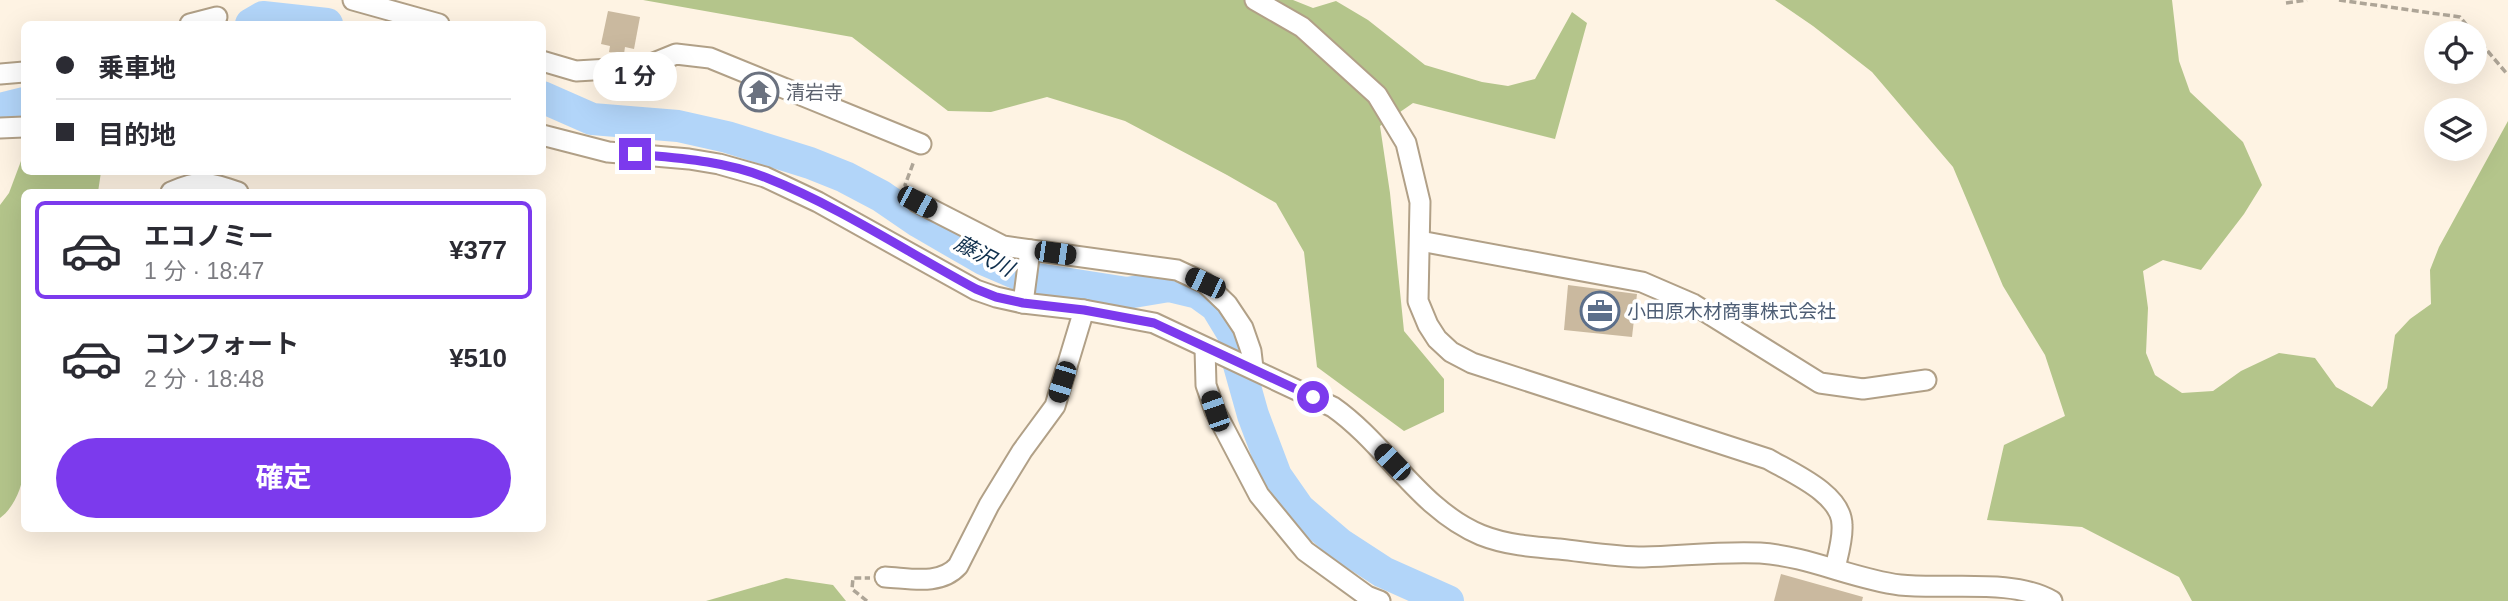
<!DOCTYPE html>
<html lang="ja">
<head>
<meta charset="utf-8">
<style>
  :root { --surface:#fff; --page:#f7f7f7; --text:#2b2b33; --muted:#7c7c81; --line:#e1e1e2; --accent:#7c3aed }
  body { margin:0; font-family:Arial,"Noto Sans JP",sans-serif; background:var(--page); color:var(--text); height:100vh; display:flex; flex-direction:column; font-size:26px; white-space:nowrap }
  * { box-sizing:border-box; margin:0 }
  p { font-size:23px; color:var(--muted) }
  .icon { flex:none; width:38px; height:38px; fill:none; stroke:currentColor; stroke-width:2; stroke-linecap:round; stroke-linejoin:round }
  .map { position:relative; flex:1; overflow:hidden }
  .sheet { position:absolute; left:21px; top:189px; width:525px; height:343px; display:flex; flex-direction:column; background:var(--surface); border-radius:10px; box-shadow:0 7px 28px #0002 }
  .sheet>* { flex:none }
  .hud { position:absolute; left:21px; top:21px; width:525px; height:154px; border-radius:10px; box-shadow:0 7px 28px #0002; display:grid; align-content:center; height:154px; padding:0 35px; background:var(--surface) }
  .tools { position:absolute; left:2424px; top:21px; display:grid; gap:14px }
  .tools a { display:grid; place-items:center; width:63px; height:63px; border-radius:50%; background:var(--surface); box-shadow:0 7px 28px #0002; font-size:35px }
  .end { position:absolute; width:32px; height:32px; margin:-16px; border:9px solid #7c3aed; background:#fff; box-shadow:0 0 0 4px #fff }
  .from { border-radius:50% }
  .bubble { position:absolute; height:49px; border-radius:24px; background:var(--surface); box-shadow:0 7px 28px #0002; font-size:23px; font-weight:700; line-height:49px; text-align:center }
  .car { position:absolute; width:21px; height:42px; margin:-21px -10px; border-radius:9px; box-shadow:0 0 5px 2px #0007; background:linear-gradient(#222 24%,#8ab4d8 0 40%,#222 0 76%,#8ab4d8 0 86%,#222 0) }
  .hud b { display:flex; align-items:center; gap:24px; height:66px; font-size:26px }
  .hud b+b { border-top:2px solid var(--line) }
  .hud i { width:18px; height:18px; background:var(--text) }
  ul { padding:12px 0 0; list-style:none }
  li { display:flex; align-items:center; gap:21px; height:98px; margin:0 14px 10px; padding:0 21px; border:4px solid transparent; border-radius:10px }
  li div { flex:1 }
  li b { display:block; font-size:26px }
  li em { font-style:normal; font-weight:700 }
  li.selected { border-color:var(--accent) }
  li>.icon { width:63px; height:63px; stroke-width:1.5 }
  .action { display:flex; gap:14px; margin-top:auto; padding:14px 35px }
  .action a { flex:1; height:80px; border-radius:42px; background:var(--accent); color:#fff; font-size:28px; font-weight:700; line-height:80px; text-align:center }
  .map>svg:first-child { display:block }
  .forest { fill:#b4c58b }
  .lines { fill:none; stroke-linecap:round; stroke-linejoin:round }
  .river { stroke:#b2d5f9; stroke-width:32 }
  .building { fill:#cab99f }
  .minor-casing { stroke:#b1a087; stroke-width:23 }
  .path { stroke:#aea597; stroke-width:3.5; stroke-dasharray:7 3.5; stroke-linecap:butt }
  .minor { stroke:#fff; stroke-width:19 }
  .route { stroke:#7c3aed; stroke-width:9 }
  .labels { text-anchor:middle; stroke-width:7; stroke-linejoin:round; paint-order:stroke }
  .worship-label { font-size:19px; fill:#5b616d; stroke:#fff; text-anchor:start }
  .service-label { font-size:19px; fill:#4e5e75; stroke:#fff; text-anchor:start }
  .water-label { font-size:21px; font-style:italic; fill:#0e2e4c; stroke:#fff }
</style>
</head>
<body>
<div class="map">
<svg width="2508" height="601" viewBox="0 0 2508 601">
  <rect width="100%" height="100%" fill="#fef3e3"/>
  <g class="forest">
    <path d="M643,0H1293L1313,8L1336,1L1368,20L1425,65L1482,82L1508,86L1535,79L1572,12L1587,23L1555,139L1413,103L1380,126L1390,193L1404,331L1444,379V412L1404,431L1317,367L1304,252L1276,203L1227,175L1125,121L1047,97L991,112L948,111L852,37Z"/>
    <path d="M1775,0H2172L2179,61L2190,92L2243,142L2262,185L2244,214L2201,270L2163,260L2143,271L2148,308L2146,353L2155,375L2182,393L2213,391L2241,371L2279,353L2315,358L2336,387L2372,407L2387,388L2395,335L2410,319L2431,304L2430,270L2439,247L2508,121V601H2192L2179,577L2082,527L1987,520L2004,445L2065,416L2045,355L2003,286L1953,167L1872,72L1813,26Z"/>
    <path d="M24,153V172H101L98,192H24V468C23,485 15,507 0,518V205L9,193Z"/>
    <path d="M786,578L833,585L846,601H706Z"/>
  </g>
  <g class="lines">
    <g class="river">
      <path d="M251,24L263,17L327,24"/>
      <path d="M542,97L592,119L678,126L727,137L810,163L845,177L881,196L919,222L983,259L1025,277L1127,293L1169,286L1198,293L1216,306L1233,334L1237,358L1253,415L1276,476L1299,509L1340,544L1383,572L1448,601"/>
      <path d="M0,109L24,103"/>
    </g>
  </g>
  <g class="building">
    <path d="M608,11L640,17L634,49L625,47L624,54L609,52L610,46L601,44Z"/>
    <path d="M1568,285L1637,294L1632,337L1564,330Z"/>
    <path d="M1781,574L1863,597L1862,601H1774Z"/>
  </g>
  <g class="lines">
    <defs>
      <g id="minor">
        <path d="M353,0L439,24"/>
        <path d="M1255,0L1302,27L1377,95L1406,143L1420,202L1418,301L1428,325L1437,339L1451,352L1472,363L1768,459C1792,473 1842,494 1842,525C1843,539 1838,555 1835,568"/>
        <path d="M190,24L217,17"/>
        <path d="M542,61L576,71L644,67L676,54L710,58L921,144"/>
        <path d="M0,74L24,72"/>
        <path d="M0,128L24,127"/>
        <path d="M542,135L608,152L689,159L719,164L765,177L818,202L976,290L996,297L1023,303L1084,310L1154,323L1333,407C1386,444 1420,510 1481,535C1506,545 1533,547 1559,549C1587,552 1616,557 1644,557C1682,556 1722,551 1760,553C1808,556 1853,579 1900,585C1945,590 2013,578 2052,601"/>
        <path d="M171,192C201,179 207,182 238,192"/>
        <path d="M917,202L1003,246L1177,270L1205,283L1227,304L1243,328L1251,351L1253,368"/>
        <path d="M1420,241L1642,282L1693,304L1820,383L1863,389L1926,380"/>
        <path d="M1023,303L1030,250"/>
        <path d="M1205,348L1206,385L1215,411L1259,495L1305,551L1367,596L1380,601"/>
        <path d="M885,577C909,578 940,586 958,566L989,505L1022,451L1055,406L1084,310"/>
      </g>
    </defs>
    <use href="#minor" class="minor-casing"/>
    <g class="path">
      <path d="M2339,0L2460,17L2473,33"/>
      <path d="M2286,3L2307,0"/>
      <path d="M2474,35L2508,75"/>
      <path d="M908,189L905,185L914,161"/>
      <path d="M867,601L852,589L853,578H870"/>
    </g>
    <use href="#minor" class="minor"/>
  </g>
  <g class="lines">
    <path class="route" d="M635,154C679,158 726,161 767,178C840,207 907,252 976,289L996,297L1023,303L1084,310L1154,323L1313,397"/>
  </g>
  <defs>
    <symbol id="temple-ring" viewBox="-11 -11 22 22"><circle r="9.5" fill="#fff" stroke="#6b7280" stroke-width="1.5"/><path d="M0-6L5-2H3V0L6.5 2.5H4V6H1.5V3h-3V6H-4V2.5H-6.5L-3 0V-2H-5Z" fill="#6b7280"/></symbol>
    <symbol id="office-ring" viewBox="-11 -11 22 22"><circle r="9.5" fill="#fff" stroke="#5c6f8a" stroke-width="1.5"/><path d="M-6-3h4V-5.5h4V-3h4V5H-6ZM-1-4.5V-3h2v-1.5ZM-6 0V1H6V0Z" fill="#5c6f8a"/></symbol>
  </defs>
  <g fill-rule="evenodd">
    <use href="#temple-ring" x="737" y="70" width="44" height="44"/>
    <use href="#office-ring" x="1578" y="289" width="44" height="44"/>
  </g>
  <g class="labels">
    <g class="worship-label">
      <text x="786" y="99">清岩寺</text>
    </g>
    <g class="service-label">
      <text x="1627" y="318">小田原木材商事株式会社</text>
    </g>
    <g class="water-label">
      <text transform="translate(984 256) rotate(28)" y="7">藤沢川</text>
    </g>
  </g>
</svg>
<div class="tools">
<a><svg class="icon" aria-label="locate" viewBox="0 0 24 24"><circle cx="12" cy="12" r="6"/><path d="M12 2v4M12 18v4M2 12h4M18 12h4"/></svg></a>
<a><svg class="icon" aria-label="layers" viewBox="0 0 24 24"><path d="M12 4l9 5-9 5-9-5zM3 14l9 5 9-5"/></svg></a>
</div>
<i class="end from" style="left:1313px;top:397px"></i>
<i class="end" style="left:635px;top:154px"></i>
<div class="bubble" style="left:593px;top:52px;width:84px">1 分</div>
<i class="car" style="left:917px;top:202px;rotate:118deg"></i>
<i class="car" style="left:1055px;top:253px;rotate:98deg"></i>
<i class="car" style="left:1205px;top:283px;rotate:295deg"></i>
<i class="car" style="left:1062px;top:382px;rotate:197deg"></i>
<i class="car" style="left:1215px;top:411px;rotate:341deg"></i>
<i class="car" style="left:1392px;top:462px;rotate:316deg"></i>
<div class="hud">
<b><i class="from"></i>乗車地</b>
<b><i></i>目的地</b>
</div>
<section class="sheet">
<ul>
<li class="selected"><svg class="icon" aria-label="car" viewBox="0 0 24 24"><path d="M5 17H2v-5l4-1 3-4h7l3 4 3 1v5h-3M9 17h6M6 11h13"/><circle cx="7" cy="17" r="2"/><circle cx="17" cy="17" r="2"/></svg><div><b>エコノミー</b><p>1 分 · 18:47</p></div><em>¥377</em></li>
<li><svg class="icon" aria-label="car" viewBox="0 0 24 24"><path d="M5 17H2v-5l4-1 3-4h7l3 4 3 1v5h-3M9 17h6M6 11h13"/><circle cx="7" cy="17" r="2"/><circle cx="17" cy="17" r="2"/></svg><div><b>コンフォート</b><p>2 分 · 18:48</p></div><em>¥510</em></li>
</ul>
<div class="action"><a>確定</a></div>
</section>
</div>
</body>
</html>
